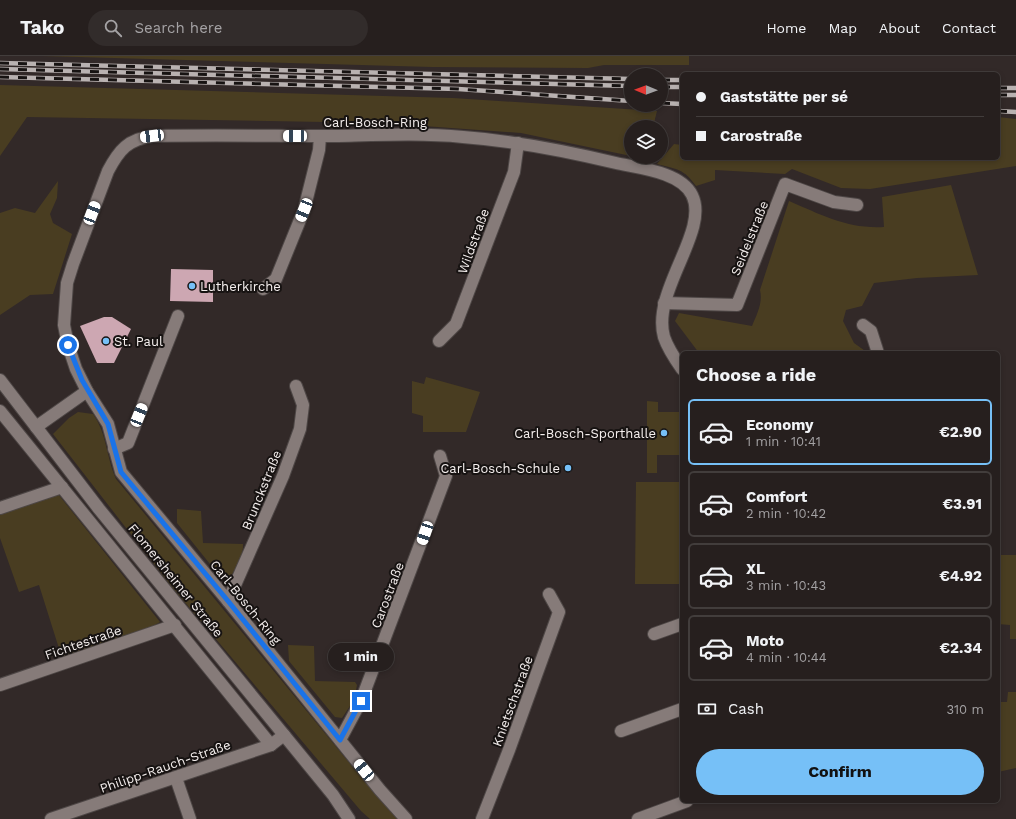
<!DOCTYPE html>
<html lang="en">
<head>
<meta charset="utf-8">
<style>
  :root { --surface:#261f1e; --page:#322c2b; --text:#f1f3f6; --muted:#a4a2a4; --line:#423d3c; --accent:#76c0f7 }
  body { margin:0; font-family:"Work Sans",sans-serif; background:var(--page); color:var(--text); height:100vh; display:flex; flex-direction:column; font-size:15px; white-space:nowrap }
  * { box-sizing:border-box; margin:0 }
  p { font-size:13px; color:var(--muted) }
  .icon { flex:none; width:22px; height:22px; fill:none; stroke:currentColor; stroke-width:2; stroke-linecap:round; stroke-linejoin:round }
  .map { position:relative; flex:1; overflow:hidden }
  .side { position:absolute; left:680px; top:295px; width:320px; height:452px; display:flex; flex-direction:column; background:var(--surface); border-radius:6px; box-shadow:0 2px 6px #0003,0 0 0 1px var(--line) }
  .side>* { flex:none }
  .hud { position:absolute; left:680px; top:16px; width:320px; height:88px; border-radius:6px; box-shadow:0 2px 6px #0003,0 0 0 1px var(--line); display:grid; align-content:center; height:88px; padding:0 16px; background:var(--surface) }
  .needle { width:26px; rotate:271deg }
  .buttons { position:absolute; left:624px; top:12px; display:grid; gap:8px }
  .buttons a { display:grid; place-items:center; width:44px; height:44px; border-radius:50%; background:var(--surface); box-shadow:0 2px 6px #0003,0 0 0 1px var(--line); font-size:20px }
  .end { position:absolute; width:18px; height:18px; margin:-9px; border:5px solid #1a73e8; background:#fff; box-shadow:0 0 0 2px #fff }
  .from { border-radius:50% }
  .bubble { position:absolute; height:28px; border-radius:14px; background:var(--surface); box-shadow:0 2px 6px #0003,0 0 0 1px var(--line); font-size:13px; font-weight:700; line-height:28px; text-align:center }
  .car { position:absolute; width:12px; height:24px; margin:-12px -6px; border-radius:5px; box-shadow:0 0 3px 1px #0007; background:linear-gradient(#fff 24%,#345 0 40%,#fff 0 76%,#345 0 86%,#fff 0) }
  .hud b { display:flex; align-items:center; gap:14px; height:38px; font-size:15px }
  .hud b+b { border-top:1px solid var(--line) }
  .hud i { width:10px; height:10px; background:var(--text) }
  ul { padding:0; list-style:none }
  li { display:flex; align-items:center; gap:12px; height:66px; margin:0 8px 6px; padding:0 8px; border:2px solid var(--line); border-radius:6px }
  li div { flex:1 }
  li b { display:block; font-size:15px }
  li em { font-style:normal; font-weight:700 }
  li.current { border-color:var(--accent) }
  li>.icon { width:36px; height:36px; stroke-width:1.5 }
  h2 { padding:0 16px; font-size:18px; line-height:48px }
  .pay { display:flex; align-items:center; gap:10px; height:44px; padding:0 16px; font-size:15px }
  .pay p { margin-inline-start:auto }
  .primary-button { display:flex; gap:8px; margin-top:auto; padding:8px 16px }
  .primary-button a { flex:1; height:46px; border-radius:24px; background:var(--accent); color:#111; font-size:16px; font-weight:700; line-height:46px; text-align:center }
  header { display:flex; align-items:center; gap:24px; box-sizing:border-box; height:56px; padding:0 20px; background:var(--surface); border-bottom:1px solid var(--line) }
  header strong { font-size:19px }
  nav { display:flex; gap:22px; margin-inline-start:auto; font-size:14px }
  .search { width:280px; height:36px; background:var(--page); display:flex; align-items:center; gap:10px; box-sizing:border-box; padding:0 14px; border-radius:22px; color:var(--muted); font-size:15px }
  .map>svg:first-child { display:block }
  .green { fill:#493d21 }
  .building { fill:#cda7b2 }
  .lines { fill:none; stroke-linecap:round; stroke-linejoin:round }
  .minor-casing { stroke:#4e4746; stroke-width:14 }
  .secondary-casing { stroke:#4e4746; stroke-width:14 }
  .minor { stroke:#867b79; stroke-width:12 }
  .secondary { stroke:#867b79; stroke-width:12 }
  .rail-casing { stroke:#b9b2b1; stroke-width:4.5 }
  .rail { stroke:#171312; stroke-width:3; stroke-dasharray:9; stroke-linecap:butt }
  .route { stroke:#1a73e8; stroke-width:5 }
  .poi-dot { fill:#76c0f7; stroke:#171312; stroke-width:1.5 }
  .labels { text-anchor:middle; stroke-width:4; stroke-linejoin:round; paint-order:stroke }
  .street-label { font-size:13px; fill:#f4eeed; stroke:#171312 }
  .poi-label { font-size:13px; fill:#f4eeed; stroke:#171312; text-anchor:start }
</style>
</head>
<body>
<header>
<strong>Tako</strong>
<div class="search"><svg class="icon" aria-label="search" viewBox="0 0 24 24"><circle cx="10" cy="10" r="6"/><path d="M15 15l6 6"/></svg>Search here</div>
<nav><a>Home</a><a>Map</a><a>About</a><a>Contact</a></nav>
</header>
<div class="map">
<svg width="1016" height="763" viewBox="0 0 1016 763">
  <rect width="100%" height="100%" fill="#322928"/>
  <g class="green">
    <path d="M42,0H689V9H604L588,12L432,11Z"/>
    <path d="M0,29L453,42L657,55L653,71H631V100L521,77L382,67L27,61L0,100Z"/>
    <path d="M998,61L1016,63V110L870,133L841,132L792,113L785,118L715,114V124L696,130C684,113 677,113 657,108L674,88L682,89V102H998Z"/>
    <path d="M58,125L57,142L50,158L53,167L72,178L53,238L30,239L0,259V157L15,152L35,157Z"/>
    <path d="M951,129L978,219L917,222L874,227L862,250L846,254L843,265L854,287L868,297H699L675,265L679,257L752,270C757,258 763,247 760,234L789,145C822,159 847,173 884,171L882,141Z"/>
    <path d="M426,321L480,336L466,376H423V360L412,357V325L424,328Z"/>
    <path d="M647,345L658,346V356H682V399H657V417H647Z"/>
    <path d="M78,356L93,358C107,378 106,400 116,423L356,715L397,763H370L361,755L172,531L53,378L69,362Z"/>
    <path d="M636,426H682V528H635Z"/>
    <path d="M58,438L160,566L148,573L62,602L39,529L19,536L0,482V457Z"/>
    <path d="M177,453L201,455L203,487L243,488C244,500 234,514 229,524L222,523L177,467Z"/>
    <path d="M998,499H1016V583H1010V569L998,568Z"/>
    <path d="M288,589L314,590L315,625L355,626L357,629L354,644L342,662L335,661L289,605Z"/>
    <path d="M1008,636H1016V712L998,716V646H1007Z"/>
  </g>
  <g class="building">
    <path d="M171,213L213,214V246L170,245Z"/>
    <path d="M104,261H112L131,273L114,307H97L80,270Z"/>
  </g>
  <g class="lines">
    <defs>
      <g id="minor">
        <path d="M263,233L276,223L304,154L319,94L320,80"/>
        <path d="M664,247L737,249L785,128L834,146L857,149"/>
        <path d="M863,269L871,275L878,297"/>
        <path d="M439,285L456,268L514,116L518,87"/>
        <path d="M0,355L271,689"/>
        <path d="M36,371L87,335"/>
        <path d="M114,393L128,387L178,260"/>
        <path d="M0,452L62,431"/>
        <path d="M228,545L283,420L300,373L303,349L296,330"/>
        <path d="M654,578L682,568"/>
        <path d="M0,629L175,569"/>
        <path d="M621,675L682,653"/>
        <path d="M340,684L361,645L446,420L440,400"/>
        <path d="M176,722L190,763"/>
        <path d="M51,763L271,689L284,679"/>
        <path d="M406,763L380,734L228,545L121,416L108,368L87,335L76,313L68,289L64,269L67,227L73,208L108,115C119,94 128,83 153,80C214,79 276,80 338,80C379,79 422,77 463,81C516,85 566,95 616,107C639,112 681,116 692,139C710,175 651,235 664,281C668,293 675,303 682,313"/>
        <path d="M482,763L509,694L559,556L549,538"/>
        <path d="M638,763L687,745"/>
      </g>
      <path id="secondary" d="M0,324L99,453L284,679L333,739L349,763"/>
    </defs>
    <use href="#minor" class="minor-casing"/>
    <use href="#secondary" class="secondary-casing"/>
    <use href="#minor" class="minor"/>
    <use href="#secondary" class="secondary"/>
    <defs>
      <g id="rail">
        <path d="M0,7L631,23"/>
        <path d="M0,13L631,30"/>
        <path d="M0,21L458,33L631,45"/>
        <path d="M661,24H682"/>
        <path d="M661,31H682"/>
        <path d="M998,32H1016"/>
        <path d="M998,39H1016"/>
        <path d="M661,47L682,48"/>
        <path d="M998,55L1016,56"/>
      </g>
    </defs>
    <use href="#rail" class="rail-casing"/>
    <use href="#rail" class="rail"/>
  </g>
  <g class="lines">
    <path class="route" d="M68,289L82,324L108,368L121,416L228,545L340,684L361,645"/>
  </g>
  <g class="poi-dot">
    <circle cx="192" cy="230" r="4"/>
    <circle cx="106" cy="285" r="4"/>
    <circle cx="664" cy="377" r="4"/>
    <circle cx="568" cy="412" r="4"/>
  </g>
  <g class="labels">
    <g class="street-label">
      <text x="375" y="71">Carl-Bosch-Ring</text>
      <text transform="translate(749 182) rotate(-68)" y="5">Seidelstraße</text>
      <text transform="translate(473 185) rotate(-70)" y="5">Wildstraße</text>
      <text transform="translate(261 434) rotate(-68)" y="5">Brunckstraße</text>
      <text transform="translate(176 524) rotate(51)" y="5">Flomersheimer Straße</text>
      <text transform="translate(387 539) rotate(-69)" y="5">Carostraße</text>
      <text transform="translate(246 546) rotate(51)" y="5">Carl-Bosch-Ring</text>
      <text transform="translate(83 586) rotate(-19)" y="5">Fichtestraße</text>
      <text transform="translate(512 645) rotate(-70)" y="5">Knietschstraße</text>
      <text transform="translate(165 710) rotate(-19)" y="5">Philipp-Rauch-Straße</text>
    </g>
    <g class="poi-label">
      <text x="200" y="235">Lutherkirche</text>
      <text x="114" y="290">St. Paul</text>
      <text x="656" y="382" text-anchor="end">Carl-Bosch-Sporthalle</text>
      <text x="560" y="417" text-anchor="end">Carl-Bosch-Schule</text>
    </g>
  </g>
</svg>
<div class="buttons">
<a><svg class="needle" viewBox="-14 -14 28 28"><path d="M0-13l5 13h-10z" fill="#e53935"/><path d="M0 13l5-13h-10z" fill="#a4a2a4"/></svg></a>
<a><svg class="icon" aria-label="layers" viewBox="0 0 24 24"><path d="M12 4l9 5-9 5-9-5zM3 14l9 5 9-5"/></svg></a>
</div>
<i class="end from" style="left:68px;top:289px"></i>
<i class="end" style="left:361px;top:645px"></i>
<div class="bubble" style="left:328px;top:587px;width:66px">1 min</div>
<i class="car" style="left:152px;top:80px;rotate:263deg"></i>
<i class="car" style="left:295px;top:80px;rotate:270deg"></i>
<i class="car" style="left:304px;top:154px;rotate:202deg"></i>
<i class="car" style="left:92px;top:157px;rotate:21deg"></i>
<i class="car" style="left:139px;top:359px;rotate:22deg"></i>
<i class="car" style="left:425px;top:477px;rotate:199deg"></i>
<i class="car" style="left:364px;top:714px;rotate:321deg"></i>
<div class="hud">
<b><i class="from"></i>Gaststätte per sé</b>
<b><i></i>Carostraße</b>
</div>
<section class="side">
<h2>Choose a ride</h2>
<ul>
<li class="current"><svg class="icon" aria-label="car" viewBox="0 0 24 24"><path d="M5 17H2v-5l4-1 3-4h7l3 4 3 1v5h-3M9 17h6M6 11h13"/><circle cx="7" cy="17" r="2"/><circle cx="17" cy="17" r="2"/></svg><div><b>Economy</b><p>1 min · 10:41</p></div><em>€2.90</em></li>
<li><svg class="icon" aria-label="car" viewBox="0 0 24 24"><path d="M5 17H2v-5l4-1 3-4h7l3 4 3 1v5h-3M9 17h6M6 11h13"/><circle cx="7" cy="17" r="2"/><circle cx="17" cy="17" r="2"/></svg><div><b>Comfort</b><p>2 min · 10:42</p></div><em>€3.91</em></li>
<li><svg class="icon" aria-label="car" viewBox="0 0 24 24"><path d="M5 17H2v-5l4-1 3-4h7l3 4 3 1v5h-3M9 17h6M6 11h13"/><circle cx="7" cy="17" r="2"/><circle cx="17" cy="17" r="2"/></svg><div><b>XL</b><p>3 min · 10:43</p></div><em>€4.92</em></li>
<li><svg class="icon" aria-label="car" viewBox="0 0 24 24"><path d="M5 17H2v-5l4-1 3-4h7l3 4 3 1v5h-3M9 17h6M6 11h13"/><circle cx="7" cy="17" r="2"/><circle cx="17" cy="17" r="2"/></svg><div><b>Moto</b><p>4 min · 10:44</p></div><em>€2.34</em></li>
</ul>
<div class="pay"><svg class="icon" aria-label="cash" viewBox="0 0 24 24"><path d="M3 7h18v10H3z"/><circle cx="12" cy="12" r="2"/></svg>Cash<p>310 m</p></div>
<div class="primary-button"><a>Confirm</a></div>
</section>
</div>
</body>
</html>
